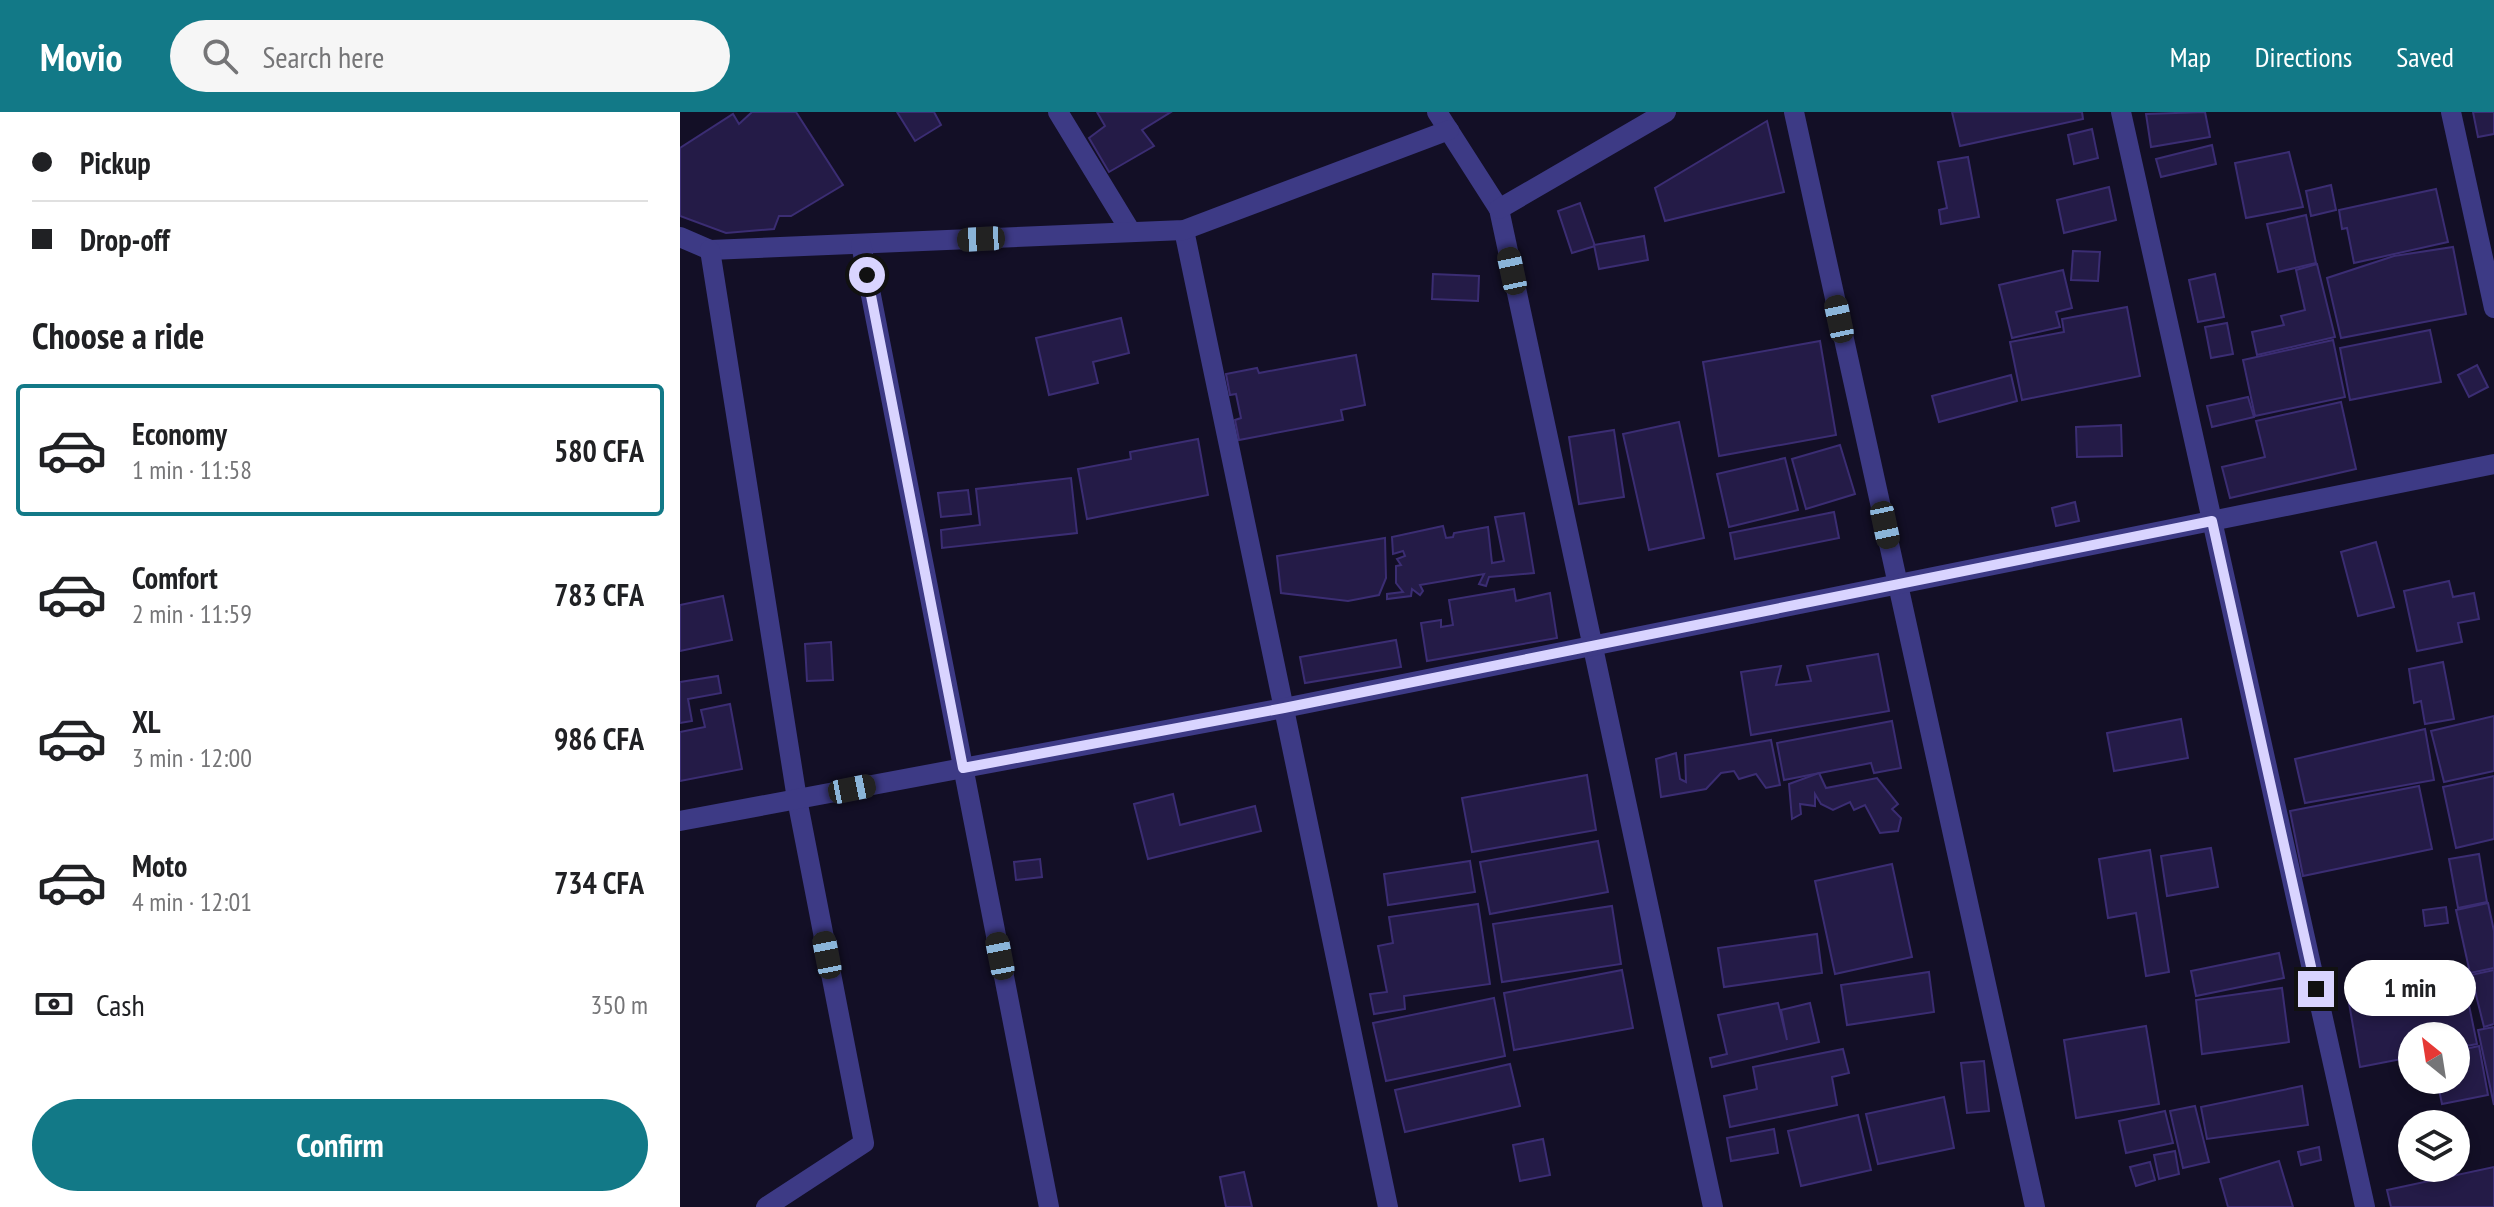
<!DOCTYPE html>
<html lang="en">
<head>
<meta charset="utf-8">
<style>
  :root { --surface:#fff; --page:#f6f6f6; --text:#202124; --muted:#757577; --line:#e0e0e0; --accent:#127987 }
  body { margin:0; font-family:"PT Sans Narrow",sans-serif; background:var(--page); color:var(--text); height:100vh; display:flex; flex-direction:column; font-size:30px; white-space:nowrap }
  * { box-sizing:border-box; margin:0 }
  p { font-size:26px; color:var(--muted) }
  .icon { flex:none; width:44px; height:44px; fill:none; stroke:currentColor; stroke-width:2; stroke-linecap:round; stroke-linejoin:round }
  .map { position:relative; flex:1; overflow:hidden }
  .side { display:flex; flex-direction:column; background:var(--surface); width:680px }
  .side>* { flex:none }
  .banner { display:grid; align-content:center; height:176px; padding:0 32px; background:var(--surface) }
  .needle { width:52px; rotate:330deg }
  .fabs { position:absolute; left:1718px; top:910px; display:grid; gap:16px }
  .fabs a { display:grid; place-items:center; width:72px; height:72px; border-radius:50%; background:var(--surface); box-shadow:0 4px 12px #0003; font-size:40px }
  .end { position:absolute; width:36px; height:36px; margin:-18px; border:10px solid #d9d4ff; background:#111; box-shadow:0 0 0 4px #111 }
  .from { border-radius:50% }
  .bubble { position:absolute; height:56px; border-radius:28px; background:var(--surface); box-shadow:0 4px 12px #0003; font-size:26px; font-weight:700; line-height:56px; text-align:center }
  .car { position:absolute; width:24px; height:48px; margin:-24px -12px; border-radius:10px; box-shadow:0 0 6px 2px #0007; background:linear-gradient(#222 24%,#8ab4d8 0 40%,#222 0 76%,#8ab4d8 0 86%,#222 0) }
  .banner b { display:flex; align-items:center; gap:28px; height:76px; font-size:30px }
  .banner b+b { border-top:2px solid var(--line) }
  .banner i { width:20px; height:20px; background:var(--text) }
  ul { padding:0; list-style:none }
  li { display:flex; align-items:center; gap:24px; height:132px; margin:0 16px 12px; padding:0 16px; border:4px solid transparent; border-radius:8px }
  li div { flex:1 }
  li b { display:block; font-size:30px }
  li em { font-style:normal; font-weight:700 }
  li.current { border-color:var(--accent) }
  li>.icon { width:72px; height:72px; stroke-width:1.5 }
  h2 { padding:0 32px; font-size:36px; line-height:96px }
  .pay { display:flex; align-items:center; gap:20px; height:88px; padding:0 32px; font-size:30px }
  .pay p { margin-inline-start:auto }
  .cta { display:flex; gap:16px; margin-top:auto; padding:16px 32px }
  .cta a { flex:1; height:92px; border-radius:48px; background:var(--accent); color:#fff; font-size:32px; font-weight:700; line-height:92px; text-align:center }
  header { display:flex; align-items:center; gap:48px; box-sizing:border-box; height:112px; padding:0 40px; background:var(--accent); color:#fff }
  header strong { font-size:38px }
  nav { display:flex; gap:44px; margin-inline-start:auto; font-size:28px }
  .search { width:560px; height:72px; background:var(--page); display:flex; align-items:center; gap:20px; box-sizing:border-box; padding:0 28px; border-radius:44px; color:var(--muted); font-size:30px }
  main { display:flex; flex:1; min-height:0 }
  .map>svg:first-child { display:block }
  .building { fill:#241b47; stroke:#3b2d73; stroke-width:2 }
  .lines { fill:none; stroke-linecap:round; stroke-linejoin:round }
  .street { stroke:#3d3a85; stroke-width:20 }
  .route { stroke:#d9d4ff; stroke-width:10 }
</style>
</head>
<body>
<header>
<strong>Movio</strong>
<div class="search"><svg class="icon" aria-label="search" viewBox="0 0 24 24"><circle cx="10" cy="10" r="6"/><path d="M15 15l6 6"/></svg>Search here</div>
<nav><a>Map</a><a>Directions</a><a>Saved</a></nav>
</header>
<main>
<section class="side">
<div class="banner">
<b><i class="from"></i>Pickup</b>
<b><i></i>Drop-off</b>
</div>
<h2>Choose a ride</h2>
<ul>
<li class="current"><svg class="icon" aria-label="car" viewBox="0 0 24 24"><path d="M5 17H2v-5l4-1 3-4h7l3 4 3 1v5h-3M9 17h6M6 11h13"/><circle cx="7" cy="17" r="2"/><circle cx="17" cy="17" r="2"/></svg><div><b>Economy</b><p>1 min · 11:58</p></div><em>580 CFA</em></li>
<li><svg class="icon" aria-label="car" viewBox="0 0 24 24"><path d="M5 17H2v-5l4-1 3-4h7l3 4 3 1v5h-3M9 17h6M6 11h13"/><circle cx="7" cy="17" r="2"/><circle cx="17" cy="17" r="2"/></svg><div><b>Comfort</b><p>2 min · 11:59</p></div><em>783 CFA</em></li>
<li><svg class="icon" aria-label="car" viewBox="0 0 24 24"><path d="M5 17H2v-5l4-1 3-4h7l3 4 3 1v5h-3M9 17h6M6 11h13"/><circle cx="7" cy="17" r="2"/><circle cx="17" cy="17" r="2"/></svg><div><b>XL</b><p>3 min · 12:00</p></div><em>986 CFA</em></li>
<li><svg class="icon" aria-label="car" viewBox="0 0 24 24"><path d="M5 17H2v-5l4-1 3-4h7l3 4 3 1v5h-3M9 17h6M6 11h13"/><circle cx="7" cy="17" r="2"/><circle cx="17" cy="17" r="2"/></svg><div><b>Moto</b><p>4 min · 12:01</p></div><em>734 CFA</em></li>
</ul>
<div class="pay"><svg class="icon" aria-label="cash" viewBox="0 0 24 24"><path d="M3 7h18v10H3z"/><circle cx="12" cy="12" r="2"/></svg>Cash<p>350 m</p></div>
<div class="cta"><a>Confirm</a></div>
</section>
<div class="map">
<svg width="1814" height="1095" viewBox="0 0 1814 1095">
  <rect width="100%" height="100%" fill="#130f26"/>
  <g class="building">
    <path d="M72,0H116L163,73L111,104H99L94,117L46,121L0,104V36L53,2L59,12Z"/>
    <path d="M217,0H254L261,13L235,29Z"/>
    <path d="M417,0H491L462,18L474,34L429,60L409,26L425,14Z"/>
    <path d="M1272,0H1402L1403,7L1280,34Z"/>
    <path d="M1525,0L1530,25L1471,35L1466,2Z"/>
    <path d="M1793,0H1814V22L1798,25Z"/>
    <path d="M1087,9L1104,80L985,109L975,76Z"/>
    <path d="M1412,17L1418,46L1394,52L1388,23Z"/>
    <path d="M1532,33L1536,52L1481,65L1476,47Z"/>
    <path d="M1609,40L1623,95L1566,106L1555,51Z"/>
    <path d="M1288,45L1299,105L1261,112L1259,98L1267,96L1258,50Z"/>
    <path d="M1651,73L1656,98L1631,104L1626,79Z"/>
    <path d="M1429,75L1436,108L1384,121L1377,88Z"/>
    <path d="M1756,77L1768,130L1674,151L1667,116L1662,117L1659,98Z"/>
    <path d="M900,91L915,134L892,141L878,99Z"/>
    <path d="M1626,103L1636,151L1598,160L1587,112Z"/>
    <path d="M964,124L968,148L919,157L914,133Z"/>
    <path d="M1773,135L1786,202L1661,226L1647,166L1714,144Z"/>
    <path d="M1393,139L1420,140L1418,169L1391,168Z"/>
    <path d="M1637,152L1655,225L1577,243L1572,220L1604,213L1601,204L1625,198L1616,158Z"/>
    <path d="M1383,158L1392,196L1376,200L1380,215L1332,226L1319,173Z"/>
    <path d="M753,162L799,164L798,189L752,187Z"/>
    <path d="M1535,162L1544,205L1518,210L1509,168Z"/>
    <path d="M1447,195L1460,264L1342,288L1330,230L1384,220L1382,207Z"/>
    <path d="M441,206L449,241L413,250L418,271L369,283L356,226Z"/>
    <path d="M1547,211L1553,242L1531,246L1525,215Z"/>
    <path d="M1750,218L1761,270L1670,288L1660,236Z"/>
    <path d="M1653,228L1665,285L1575,304L1563,248Z"/>
    <path d="M1140,229L1156,323L1039,344L1023,250Z"/>
    <path d="M676,243L685,293L661,298L663,308L559,328L555,308L561,306L556,282L550,283L546,262L577,256L579,261Z"/>
    <path d="M1797,253L1808,275L1789,285L1778,263Z"/>
    <path d="M1331,263L1337,289L1259,310L1252,284Z"/>
    <path d="M1568,285L1574,305L1532,315L1527,294Z"/>
    <path d="M1661,290L1676,357L1550,386L1542,355L1585,345L1576,309Z"/>
    <path d="M999,310L1024,426L969,438L943,322Z"/>
    <path d="M1441,313L1442,344L1397,345L1396,315Z"/>
    <path d="M934,318L944,385L899,392L889,325Z"/>
    <path d="M518,327L528,383L407,407L398,357L451,347L450,340Z"/>
    <path d="M1160,333L1175,382L1126,397L1112,347Z"/>
    <path d="M1105,346L1118,398L1049,415L1037,362Z"/>
    <path d="M391,366L397,421L262,436L261,418L300,413L296,377Z"/>
    <path d="M288,378L291,402L261,405L258,381Z"/>
    <path d="M1395,390L1399,409L1376,414L1372,396Z"/>
    <path d="M1154,400L1159,426L1055,447L1050,421Z"/>
    <path d="M844,401L854,461L809,465L806,474L799,472L804,462L740,473L743,479L740,483L732,477L731,484L707,487V482L723,480L716,471V454L721,453L717,447L725,444L723,439L713,442L712,425L763,414L766,426L773,425L774,421L808,415L812,451L824,449L815,405Z"/>
    <path d="M705,426L706,466L699,483L668,489L601,481L597,444Z"/>
    <path d="M1696,430L1714,495L1678,504L1661,440Z"/>
    <path d="M1769,469L1773,485L1794,481L1799,507L1778,511L1782,530L1737,539L1724,479Z"/>
    <path d="M834,477L836,489L870,481L877,526L747,549L741,511L761,508V515L773,513L769,488Z"/>
    <path d="M43,484L52,528L0,539V493Z"/>
    <path d="M716,528L721,555L625,571L620,545Z"/>
    <path d="M151,530L153,568L127,569L125,532Z"/>
    <path d="M1198,542L1209,599L1071,623L1061,560L1101,554L1096,573L1131,569L1127,554Z"/>
    <path d="M1763,550L1774,607L1745,612L1741,589L1734,591L1729,557Z"/>
    <path d="M38,564L41,581L8,587L12,609L0,611V570Z"/>
    <path d="M50,592L62,657L0,669V620L25,615L21,598Z"/>
    <path d="M1814,604V659L1764,670L1751,619Z"/>
    <path d="M1501,607L1508,646L1434,659L1427,621Z"/>
    <path d="M1212,609L1221,656L1194,661L1191,651L1104,668L1097,631Z"/>
    <path d="M1745,617L1754,668L1625,691L1615,647Z"/>
    <path d="M1091,628L1100,673L1086,676L1076,662L1059,667L1054,659L1041,661L1026,677L981,685L976,647L996,641L1000,667L1006,670L1005,643Z"/>
    <path d="M1139,661L1146,676L1197,666L1218,692L1212,697L1221,706L1218,719L1200,721L1185,693L1174,698L1170,690L1153,698L1141,692L1135,682V694L1120,692L1121,702L1112,707L1109,672Z"/>
    <path d="M907,663L916,718L792,740L782,686Z"/>
    <path d="M1814,664V727L1776,736L1763,675Z"/>
    <path d="M1739,674L1752,737L1623,764L1610,699Z"/>
    <path d="M493,682L500,713L575,694L581,719L468,747L454,692Z"/>
    <path d="M918,729L928,780L810,802L800,750Z"/>
    <path d="M1531,736L1538,775L1487,784L1481,744Z"/>
    <path d="M1470,738L1489,860L1466,864L1456,801L1428,806L1419,747Z"/>
    <path d="M1799,742L1807,790L1778,796L1769,747Z"/>
    <path d="M360,747L362,765L336,768L334,750Z"/>
    <path d="M790,749L795,780L708,793L704,762Z"/>
    <path d="M1212,752L1232,845L1155,862L1135,769Z"/>
    <path d="M1808,791L1814,819V856L1790,861L1776,798Z"/>
    <path d="M798,792L810,872L724,884L725,897L694,902L690,882L707,880L698,834L713,831L709,805Z"/>
    <path d="M932,794L941,852L822,870L813,812Z"/>
    <path d="M1766,795L1768,811L1745,814L1743,798Z"/>
    <path d="M1137,822L1142,861L1044,875L1038,836Z"/>
    <path d="M1599,841L1604,866L1516,884L1511,859Z"/>
    <path d="M942,858L953,916L834,938L824,881Z"/>
    <path d="M1814,858V912L1804,915L1791,863Z"/>
    <path d="M1249,860L1254,900L1167,913L1161,873Z"/>
    <path d="M1784,869L1797,932L1776,936V924H1732V945L1680,955L1669,891Z"/>
    <path d="M1602,876L1609,930L1522,942L1516,888Z"/>
    <path d="M814,886L825,944L706,969L693,911Z"/>
    <path d="M1098,891L1107,928L1101,898L1130,891L1139,930L1032,955L1030,946L1047,942L1038,903Z"/>
    <path d="M1466,914L1479,992L1396,1006L1384,928Z"/>
    <path d="M1814,915V993L1798,918Z"/>
    <path d="M1799,934L1808,983L1762,992L1757,968H1776V939Z"/>
    <path d="M1163,937L1169,961L1152,965L1157,993L1050,1015L1044,984L1077,977L1073,955Z"/>
    <path d="M1304,949L1309,999L1287,1001L1281,951Z"/>
    <path d="M830,952L840,994L725,1020L715,978Z"/>
    <path d="M1622,974L1628,1013L1527,1027L1521,995Z"/>
    <path d="M1264,985L1274,1036L1198,1052L1186,1002Z"/>
    <path d="M1515,994L1529,1050L1503,1056L1490,999Z"/>
    <path d="M1485,999L1493,1031L1446,1041L1439,1009Z"/>
    <path d="M1178,1003L1191,1058L1121,1074L1108,1019Z"/>
    <path d="M1094,1017L1098,1041L1051,1049L1047,1026Z"/>
    <path d="M863,1027L870,1063L840,1069L833,1033Z"/>
    <path d="M1639,1035L1641,1048L1621,1053L1618,1040Z"/>
    <path d="M1495,1039L1499,1062L1479,1067L1474,1043Z"/>
    <path d="M1599,1049L1613,1095H1548L1540,1067Z"/>
    <path d="M1470,1050L1475,1068L1456,1074L1450,1055Z"/>
    <path d="M1814,1055V1095H1711L1707,1078Z"/>
    <path d="M564,1060L572,1095H546L540,1065Z"/>
  </g>
  <g class="lines">
    <g class="street">
      <path d="M378,0L451,120"/>
      <path d="M757,0L819,97L1033,1095"/>
      <path d="M1114,0L1355,1095"/>
      <path d="M1441,0L1685,1095"/>
      <path d="M1771,0L1814,196"/>
      <path d="M819,97L986,0"/>
      <path d="M504,118L708,1095"/>
      <path d="M0,125L30,138L504,118L769,18"/>
      <path d="M181,132L369,1095"/>
      <path d="M30,138L117,687L184,1031L86,1095"/>
      <path d="M0,709L604,596L1814,352"/>
    </g>
  </g>
  <g class="lines">
    <path class="route" d="M187,163L283,656L604,596L1532,409L1636,877"/>
  </g>
</svg>
<div class="fabs">
<a><svg class="needle" viewBox="-14 -14 28 28"><path d="M0-13l5 13h-10z" fill="#e53935"/><path d="M0 13l5-13h-10z" fill="#757577"/></svg></a>
<a><svg class="icon" aria-label="layers" viewBox="0 0 24 24"><path d="M12 4l9 5-9 5-9-5zM3 14l9 5 9-5"/></svg></a>
</div>
<i class="end from" style="left:187px;top:163px"></i>
<i class="end" style="left:1636px;top:877px"></i>
<div class="bubble" style="left:1664px;top:848px;width:132px">1 min</div>
<i class="car" style="left:301px;top:127px;rotate:267deg"></i>
<i class="car" style="left:832px;top:159px;rotate:348deg"></i>
<i class="car" style="left:1159px;top:207px;rotate:348deg"></i>
<i class="car" style="left:1205px;top:413px;rotate:168deg"></i>
<i class="car" style="left:172px;top:677px;rotate:79deg"></i>
<i class="car" style="left:147px;top:843px;rotate:349deg"></i>
<i class="car" style="left:320px;top:844px;rotate:349deg"></i>
</div>
</main>
</body>
</html>
